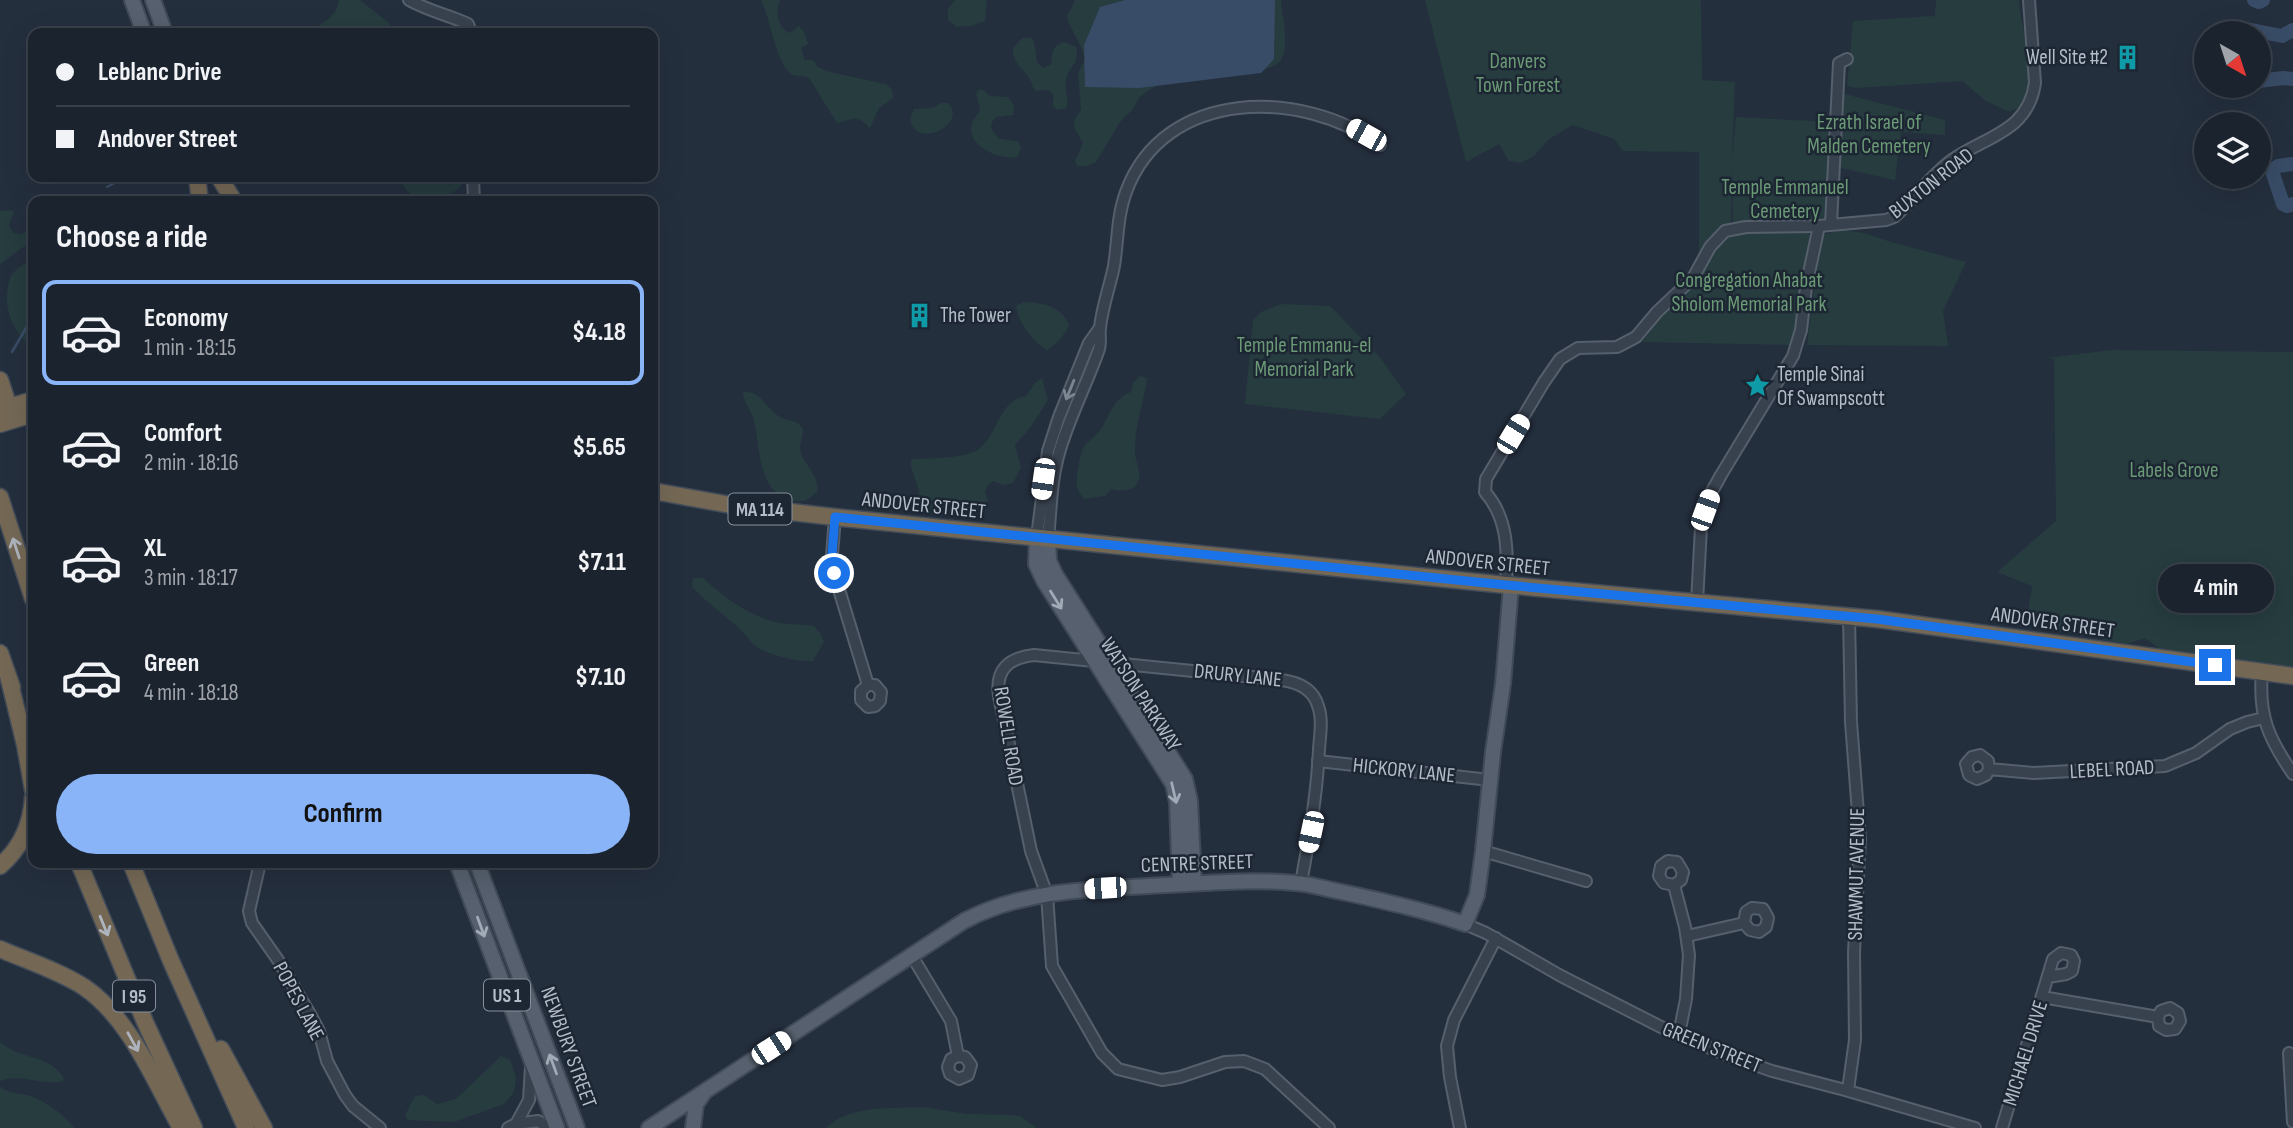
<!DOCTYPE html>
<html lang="en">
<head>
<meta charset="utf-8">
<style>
  :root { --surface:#1b232e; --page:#242b36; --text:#f1f3f6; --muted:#a0a4aa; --line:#39404a; --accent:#8ab4f8 }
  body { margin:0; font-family:"Sofia Sans Condensed",sans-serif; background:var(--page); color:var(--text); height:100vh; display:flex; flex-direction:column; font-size:26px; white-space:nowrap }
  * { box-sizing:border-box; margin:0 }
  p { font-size:23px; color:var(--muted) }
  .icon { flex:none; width:38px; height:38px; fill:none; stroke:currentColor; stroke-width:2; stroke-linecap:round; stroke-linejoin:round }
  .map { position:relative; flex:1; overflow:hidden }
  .details { position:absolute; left:28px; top:196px; width:630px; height:672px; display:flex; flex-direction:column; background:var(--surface); border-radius:14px; box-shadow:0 7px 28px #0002,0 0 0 2px var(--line) }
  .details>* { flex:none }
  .hud { position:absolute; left:28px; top:28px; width:630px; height:154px; border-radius:14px; box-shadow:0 7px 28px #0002,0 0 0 2px var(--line); display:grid; align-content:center; height:154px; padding:0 28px; background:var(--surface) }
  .needle { width:46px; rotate:141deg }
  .controls { position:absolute; left:2194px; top:21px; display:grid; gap:14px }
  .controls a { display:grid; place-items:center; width:77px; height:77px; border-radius:50%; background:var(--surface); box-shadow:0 7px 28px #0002,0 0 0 2px var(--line); font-size:35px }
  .end { position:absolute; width:32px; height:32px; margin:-16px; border:9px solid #1a73e8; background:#fff; box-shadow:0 0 0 4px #fff }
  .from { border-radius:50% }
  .bubble { position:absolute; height:49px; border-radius:24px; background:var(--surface); box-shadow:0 7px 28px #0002,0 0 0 2px var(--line); font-size:23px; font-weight:700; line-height:49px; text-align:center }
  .car { position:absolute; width:21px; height:42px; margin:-21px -10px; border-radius:9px; box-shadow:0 0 5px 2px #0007; background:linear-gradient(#fff 24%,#345 0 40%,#fff 0 76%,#345 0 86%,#fff 0) }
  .hud b { display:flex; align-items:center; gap:24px; height:66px; font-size:26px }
  .hud b+b { border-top:2px solid var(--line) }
  .hud i { width:18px; height:18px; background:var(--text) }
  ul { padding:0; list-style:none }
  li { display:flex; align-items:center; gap:21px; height:105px; margin:0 14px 10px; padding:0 14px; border:4px solid transparent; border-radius:14px }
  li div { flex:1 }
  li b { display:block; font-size:26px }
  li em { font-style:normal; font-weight:700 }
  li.active { border-color:var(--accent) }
  li>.icon { width:63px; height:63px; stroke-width:1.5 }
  h2 { padding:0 28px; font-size:32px; line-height:84px }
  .button { display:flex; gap:14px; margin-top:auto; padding:14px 28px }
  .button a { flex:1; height:80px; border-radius:42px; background:var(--accent); color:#111; font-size:28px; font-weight:700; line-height:80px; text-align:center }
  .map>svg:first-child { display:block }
  .green { fill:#263c3f }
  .water { fill:#394c67 }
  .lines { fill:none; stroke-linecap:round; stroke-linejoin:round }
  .stream { stroke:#394c67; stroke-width:2.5 }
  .river { stroke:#394c67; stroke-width:14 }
  .minor-casing { stroke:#565f6c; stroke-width:14 }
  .major-casing { stroke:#414a57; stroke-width:18 }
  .highway-casing { stroke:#434c59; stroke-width:19 }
  .minor { stroke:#38414e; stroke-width:10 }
  .major { stroke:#56606e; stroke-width:14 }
  .highway { stroke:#746855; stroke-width:16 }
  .oneway { stroke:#7c8592 }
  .oneway2 { stroke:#aeb4bd }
  .oneway3 { stroke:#a1aab7 }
  .route { stroke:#1a73e8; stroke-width:9 }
  .labels { text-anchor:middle; stroke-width:5; stroke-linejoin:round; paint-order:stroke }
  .shield { fill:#1d2633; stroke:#878f9c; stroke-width:2 }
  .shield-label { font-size:19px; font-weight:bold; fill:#b4bcc9 }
  .poi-label { font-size:21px; fill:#b4bcc9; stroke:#1d2633; text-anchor:start }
  .park-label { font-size:21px; fill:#6b9a76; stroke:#1d2633 }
  .street-label { font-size:21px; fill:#b4bcc9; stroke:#1d2633 }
</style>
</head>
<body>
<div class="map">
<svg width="2293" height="1128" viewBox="0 0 2293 1128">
  <rect width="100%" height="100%" fill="#242f3e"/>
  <g class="green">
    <path d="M339,0H360L389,23L392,33H305C320,24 336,19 339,0Z"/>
    <path d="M761,0H780C775,12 777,27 790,33L799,26L804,32L808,44L801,48L805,60H813L818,67L830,72L885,84L892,89L893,98L879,108L870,128C855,114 854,119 837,123L809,78C803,75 799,77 793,75C777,68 770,17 761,0Z"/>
    <path d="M955,0H987L985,21L971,26L957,27L948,20V9Z"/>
    <path d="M1075,0H1281C1282,15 1291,50 1279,62C1276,66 1268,68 1263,70L1161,83L1140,96L1133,109L1120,122L1096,162L1087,166H1077L1075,161L1083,143L1075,129L1074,121L1081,109L1078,73L1085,59C1084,48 1066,22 1067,16C1069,11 1073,6 1075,0Z"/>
    <path d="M1425,0H1701L1702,80L1735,82L1732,159L1736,117L1831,122L1826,221L1733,224L1732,164L1731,225L1714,235L1702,255L1699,254V152L1623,151L1614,139L1573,125L1549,139L1534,156L1520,163L1509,161L1499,144L1466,162Z"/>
    <path d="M1936,0H2019C2021,33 2040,74 2024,106L2009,112L1986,101L1962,81L1857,88L1847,86L1853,21L1935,16Z"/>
    <path d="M1022,38H1031L1034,41L1037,62L1043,68L1051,65C1052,54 1052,44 1065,42L1076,47C1081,62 1069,67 1066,79C1064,90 1070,98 1066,108L1058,110C1052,107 1052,103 1054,96L1049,90L1036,91L1033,88C1030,71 1011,65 1013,48Z"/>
    <path d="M982,89L990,96L1008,97L1014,106L1013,115L996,117L992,122L991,128L998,138L1019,142L1021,149L1017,157C1001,161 964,146 972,123C973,118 979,115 980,109L976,94L978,90Z"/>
    <path d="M1841,93L1945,120V135L1901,132L1895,180L1836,167Z"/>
    <path d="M942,103H948C969,124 915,151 910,119L914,109L932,108Z"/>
    <path d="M400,177H418L422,181L433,182L435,177H459L461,186C441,206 409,207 400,177Z"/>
    <path d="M11,210L14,212L9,225L13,233L21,234L33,230V240L0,264V211Z"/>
    <path d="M1808,230L1810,236L1792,345L1642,342L1669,306L1681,297L1699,279L1717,247L1729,235L1742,232Z"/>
    <path d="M1843,230L1864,233L1891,242L1966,262L1943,311L1948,346L1807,345L1816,271L1823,237L1825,234Z"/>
    <path d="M33,256V349C10,329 0,302 12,274C18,267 27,263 33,256Z"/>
    <path d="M1024,302C1042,303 1061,305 1069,325C1063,337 1058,343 1047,350C1032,341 1019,324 1016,306Z"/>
    <path d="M1281,304L1330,306L1379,356L1406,394L1380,419L1245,404L1253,320L1261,312Z"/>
    <path d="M2112,350L2293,352V674L2166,654L2145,638L2127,644L2026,625L2032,586L1997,572L2056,521L2054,359L2046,358Z"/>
    <path d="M1140,376L1147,378C1144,403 1134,427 1135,453C1135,462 1144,476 1136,485C1130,492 1119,491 1111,489L1105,496L1084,499C1075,489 1076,482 1078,469C1080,459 1079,453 1086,444C1091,439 1097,435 1101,429C1111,414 1113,398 1131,392L1133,383Z"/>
    <path d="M1042,378L1048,400L1030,428L1015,445L1021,468L1013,483L1003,485L993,481L988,485L985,492L988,501L982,507C974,508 965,507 958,508C942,512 932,520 918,508C922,487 914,481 910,462L913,459C930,458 965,459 979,449C997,435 1000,399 1026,396L1034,384Z"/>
    <path d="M743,391C747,392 754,393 758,396C766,402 771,413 782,418C788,421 796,420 801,426C806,432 800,440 800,447C801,463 817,470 818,491C808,500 803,504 790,500C758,492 760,446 754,421C751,410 743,402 743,391Z"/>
    <path d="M693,578H703C725,598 750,617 780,623C792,625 803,624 814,626L820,633L824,642L813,661C801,663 772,655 760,649C752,645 748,637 741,630C725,615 707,603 692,587Z"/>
    <path d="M0,1042C3,1044 6,1047 10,1049C29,1059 51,1057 64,1078L63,1081C41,1086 21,1073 0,1081Z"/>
    <path d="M501,1056L510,1060L516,1077L514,1092L504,1104L454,1122L408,1120L405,1115L415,1096L424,1095L437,1104L456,1099Z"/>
    <path d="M0,1087C9,1093 17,1093 27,1095C42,1099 66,1115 74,1128H0Z"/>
    <path d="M924,1107L967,1114L1011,1115L1020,1116L1037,1128H826C851,1104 891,1109 924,1107Z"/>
  </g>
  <path class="water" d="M1125,0H1275L1274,59L1261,73L1139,88L1085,87L1084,45L1100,7Z"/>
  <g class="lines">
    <g class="stream">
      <path d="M107,187L126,177"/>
      <path d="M68,201L70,198"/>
      <path d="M12,352L33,316"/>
    </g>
    <g class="river">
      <path d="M2254,0L2259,2L2263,0"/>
      <path d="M2232,33L2236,28H2241L2282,36L2293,30"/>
      <path d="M2259,81L2283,78L2293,79"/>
      <path d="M2293,164L2278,166L2274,169L2273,174L2283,204L2287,206L2293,204"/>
    </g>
    <defs>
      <g id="minor">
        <path d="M409,0C428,11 449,15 468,24L471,33"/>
        <path d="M473,177L474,201"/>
        <path d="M1831,224L1839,63L1847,59"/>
        <path d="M835,517L832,555L834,573L868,685H875L881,692L880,701L875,706L868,707L861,700V691L868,685"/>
        <path d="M1037,537L1048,451L1059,417L1089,343L1099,329"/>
        <path d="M1048,538C1051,510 1051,480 1059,453C1069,417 1087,384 1099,349C1101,342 1099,335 1100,328C1102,307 1110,286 1114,266C1118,241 1117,216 1126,192C1164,88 1302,88 1380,145"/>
        <path d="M1506,585C1508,552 1508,518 1485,492L1486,479L1544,382L1560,359L1578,348L1617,347L1636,337L1657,312L1693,278L1710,247L1725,231L1746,227L1819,226L1886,220L1894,217C1915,199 1930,176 1952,160C1986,136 2028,132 2035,83L2029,0"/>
        <path d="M1697,603L1701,527L1711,493L1721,475L1793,356L1801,330L1806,287L1819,226"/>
        <path d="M2262,672C2258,716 2269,739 2293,774"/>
        <path d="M1318,761L1490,780"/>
        <path d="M1989,769L1988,761L1980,755L1972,757L1966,764L1969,775L1977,779L1986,775L1989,769L2034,773L2165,766L2196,753L2230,729L2247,722L2264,718"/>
        <path d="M1483,851L1586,881"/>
        <path d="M260,863L249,911L252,923L278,960L310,1014L319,1031L327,1061L345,1095L353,1106L380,1128"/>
        <path d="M1301,883C1309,839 1317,795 1319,749C1320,735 1323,719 1318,706C1313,688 1297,682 1281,680L1034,655C1009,658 995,669 999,696L1031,851L1047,895L1052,966L1102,1053L1118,1069L1162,1080L1180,1077L1225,1062L1244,1061L1265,1069L1329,1128"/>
        <path d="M1674,885L1664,883L1659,876L1661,866L1668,861L1677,862L1683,872L1681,880L1674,885L1685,927L1689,955L1686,999L1679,1034"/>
        <path d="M1465,924L1486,933L1561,976L1663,1028L1729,1056L1772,1071L1845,1090L1975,1128"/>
        <path d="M1687,936L1744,923L1750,930L1759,932L1766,927L1768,918L1763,909L1752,908L1746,912L1744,923"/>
        <path d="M912,956L951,1021L958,1056L951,1059L948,1067L950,1074L959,1079L968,1075L971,1065L965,1057L958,1056"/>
        <path d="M2042,997L2158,1017L2159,1026L2166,1030L2175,1029L2180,1021L2178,1013L2170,1008L2161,1011L2158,1017"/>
        <path d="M2289,1053L2293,1122"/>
        <path d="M1848,1090L1855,1040L1854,952L1860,839L1851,722L1849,616"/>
        <path d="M516,1124L529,1100L531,1067"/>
        <path d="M508,1128L516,1124L538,1121L549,1128"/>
        <path d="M1460,1128L1450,1077L1447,1046L1454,1020L1496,938"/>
        <path d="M2002,1128L2053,959L2061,953L2071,955L2074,961L2072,971L2066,974L2048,977"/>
      </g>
      <g id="major">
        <path d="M132,0L144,33"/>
        <path d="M153,0L165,33"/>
        <path d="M1037,537L1036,564L1044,581L1173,784L1177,802L1180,884"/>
        <path d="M1048,538L1049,561L1055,574L1185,779L1190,801L1194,883"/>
        <path d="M457,863L557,1128"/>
        <path d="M477,863L577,1128"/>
        <path d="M649,1128L964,921C1026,888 1099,889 1167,885C1209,883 1253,879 1295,883C1311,884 1326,889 1342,892C1383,901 1425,910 1465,924L1477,895L1483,851L1493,752L1503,684L1511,586"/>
        <path d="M693,1128L696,1104L703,1094"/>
      </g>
      <g id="highway">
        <path d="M197,177L200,201"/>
        <path d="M219,177L234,201"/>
        <path d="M0,380L9,407L0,418"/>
        <path d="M2,409L33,400"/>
        <path d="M0,424L33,414"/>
        <path d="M653,491L731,505L843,518L1506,585L1877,619L2293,676"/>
        <path d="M0,497L33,599"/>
        <path d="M0,653L12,687"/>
        <path d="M9,679L25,745L33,790"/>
        <path d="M79,863L145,1022L194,1128"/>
        <path d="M131,863L171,961L246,1128"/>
        <path d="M0,866C21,848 31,826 33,798"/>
        <path d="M0,949C28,961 59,971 84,987C130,1018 154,1081 181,1128"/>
        <path d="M221,1049L264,1128"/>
      </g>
    </defs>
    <use href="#minor" class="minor-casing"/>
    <use href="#major" class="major-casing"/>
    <use href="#highway" class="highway-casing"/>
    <use href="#minor" class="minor"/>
    <use href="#major" class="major"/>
    <use href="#highway" class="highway"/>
  </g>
  <defs><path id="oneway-shaft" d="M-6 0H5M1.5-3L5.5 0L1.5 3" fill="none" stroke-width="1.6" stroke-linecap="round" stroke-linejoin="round" transform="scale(1.75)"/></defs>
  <use class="oneway" href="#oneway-shaft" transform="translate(1070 390) rotate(112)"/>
  <g class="oneway2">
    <use href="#oneway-shaft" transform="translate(16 548) rotate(-108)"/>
    <use href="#oneway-shaft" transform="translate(104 926) rotate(68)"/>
    <use href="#oneway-shaft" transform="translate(133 1042) rotate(61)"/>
  </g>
  <g class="oneway3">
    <use href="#oneway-shaft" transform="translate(1056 600) rotate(58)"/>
    <use href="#oneway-shaft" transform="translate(1174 793) rotate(77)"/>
    <use href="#oneway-shaft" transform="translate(481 927) rotate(70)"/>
    <use href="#oneway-shaft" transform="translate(553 1064) rotate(-110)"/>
  </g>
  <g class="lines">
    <path class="route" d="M834,573L832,555L835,517L1506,585L1877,619L2215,665"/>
  </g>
  <defs>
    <symbol id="building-bare" viewBox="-9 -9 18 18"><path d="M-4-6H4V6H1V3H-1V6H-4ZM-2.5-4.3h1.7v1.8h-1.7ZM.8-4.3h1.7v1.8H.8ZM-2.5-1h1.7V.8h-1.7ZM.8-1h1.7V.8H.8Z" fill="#0f9aa8" stroke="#1d2633" stroke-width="2.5" paint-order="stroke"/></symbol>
    <symbol id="sight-bare" viewBox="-9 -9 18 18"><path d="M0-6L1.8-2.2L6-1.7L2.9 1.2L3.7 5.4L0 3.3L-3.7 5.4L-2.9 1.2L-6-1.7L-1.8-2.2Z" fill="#0f9aa8" stroke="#1d2633" stroke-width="2.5" paint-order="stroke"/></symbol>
  </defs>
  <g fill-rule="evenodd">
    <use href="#building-bare" x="2110" y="40" width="35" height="35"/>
    <use href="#building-bare" x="902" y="298" width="35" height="35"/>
    <use href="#sight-bare" x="1740" y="368" width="35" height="35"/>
  </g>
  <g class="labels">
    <g class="shield">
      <rect x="728.5" y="493.5" width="63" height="31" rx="5"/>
      <rect x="484" y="979.5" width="46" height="31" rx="5"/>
      <rect x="113" y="980.5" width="42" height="31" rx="5"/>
    </g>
    <g class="shield-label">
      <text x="760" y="516">MA 114</text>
      <text x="507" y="1002">US 1</text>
      <text x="134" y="1003">I 95</text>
    </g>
    <g class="poi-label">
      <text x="2108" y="64" text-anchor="end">Well Site #2</text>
      <text x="940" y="322">The Tower</text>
      <text x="1777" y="381">Temple Sinai<tspan x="1777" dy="24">Of Swampscott</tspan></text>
    </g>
    <g class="park-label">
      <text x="1518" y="68">Danvers<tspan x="1518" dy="24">Town Forest</tspan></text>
      <text x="1869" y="129">Ezrath Israel of<tspan x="1869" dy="24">Malden Cemetery</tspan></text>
      <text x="1785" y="194">Temple Emmanuel<tspan x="1785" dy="24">Cemetery</tspan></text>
      <text x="1749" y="287">Congregation Ahabat<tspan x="1749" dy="24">Sholom Memorial Park</tspan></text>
      <text x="1304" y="352">Temple Emmanu-el<tspan x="1304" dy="24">Memorial Park</tspan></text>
      <text x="2174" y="477">Labels Grove</text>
    </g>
    <g class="street-label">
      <text transform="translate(1931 183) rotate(-38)" y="7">BUXTON ROAD</text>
      <text transform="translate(924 505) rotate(6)" y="7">ANDOVER STREET</text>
      <text transform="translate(1488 562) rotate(6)" y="7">ANDOVER STREET</text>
      <text transform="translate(2053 622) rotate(8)" y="7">ANDOVER STREET</text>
      <text transform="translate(1238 675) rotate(6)" y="7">DRURY LANE</text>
      <text transform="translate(1141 694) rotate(57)" y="7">WATSON PARKWAY</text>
      <text transform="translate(1009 736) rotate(81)" y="7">ROWELL ROAD</text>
      <text transform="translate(2112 769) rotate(-3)" y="7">LEBEL ROAD</text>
      <text transform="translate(1404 770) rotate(6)" y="7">HICKORY LANE</text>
      <text transform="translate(1197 863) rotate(-2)" y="7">CENTRE STREET</text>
      <text transform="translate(1856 874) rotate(-89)" y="7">SHAWMUT AVENUE</text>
      <text transform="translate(299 1001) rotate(62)" y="7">POPES LANE</text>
      <text transform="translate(569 1047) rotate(70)" y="7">NEWBURY STREET</text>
      <text transform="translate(1712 1047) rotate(22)" y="7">GREEN STREET</text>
      <text transform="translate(2025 1053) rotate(-73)" y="7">MICHAEL DRIVE</text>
    </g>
  </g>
</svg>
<div class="controls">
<a><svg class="needle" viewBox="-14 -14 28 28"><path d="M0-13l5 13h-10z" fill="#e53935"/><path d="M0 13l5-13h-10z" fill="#a0a4aa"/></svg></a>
<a><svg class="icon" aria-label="layers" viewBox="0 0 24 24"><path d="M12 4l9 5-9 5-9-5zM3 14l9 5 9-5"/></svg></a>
</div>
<i class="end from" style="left:834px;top:573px"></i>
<i class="end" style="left:2215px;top:665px"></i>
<div class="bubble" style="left:2158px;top:564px;width:116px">4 min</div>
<i class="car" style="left:1366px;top:135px;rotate:299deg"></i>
<i class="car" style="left:1513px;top:434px;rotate:31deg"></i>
<i class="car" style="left:1043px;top:479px;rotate:188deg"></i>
<i class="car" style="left:1705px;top:510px;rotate:20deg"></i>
<i class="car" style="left:1311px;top:832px;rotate:192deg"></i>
<i class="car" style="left:1105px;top:888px;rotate:266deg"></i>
<i class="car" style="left:771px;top:1048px;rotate:57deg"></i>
<div class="hud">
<b><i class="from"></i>Leblanc Drive</b>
<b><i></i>Andover Street</b>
</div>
<section class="details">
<h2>Choose a ride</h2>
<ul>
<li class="active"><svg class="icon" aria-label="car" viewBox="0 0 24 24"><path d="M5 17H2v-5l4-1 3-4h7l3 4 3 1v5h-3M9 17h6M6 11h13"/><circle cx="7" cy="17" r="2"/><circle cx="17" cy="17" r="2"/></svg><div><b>Economy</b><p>1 min · 18:15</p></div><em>$4.18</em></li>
<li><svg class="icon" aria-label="car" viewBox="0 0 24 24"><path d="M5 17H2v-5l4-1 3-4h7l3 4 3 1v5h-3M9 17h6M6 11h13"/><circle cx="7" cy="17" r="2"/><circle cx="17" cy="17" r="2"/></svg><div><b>Comfort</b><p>2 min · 18:16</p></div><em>$5.65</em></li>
<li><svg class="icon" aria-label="car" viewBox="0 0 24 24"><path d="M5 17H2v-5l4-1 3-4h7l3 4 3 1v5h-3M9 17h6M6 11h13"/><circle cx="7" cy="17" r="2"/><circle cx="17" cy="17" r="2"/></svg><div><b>XL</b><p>3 min · 18:17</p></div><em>$7.11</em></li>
<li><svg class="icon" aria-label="car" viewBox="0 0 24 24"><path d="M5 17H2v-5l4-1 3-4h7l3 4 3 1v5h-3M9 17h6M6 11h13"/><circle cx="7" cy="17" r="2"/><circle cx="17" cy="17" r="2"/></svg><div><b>Green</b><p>4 min · 18:18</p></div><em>$7.10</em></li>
</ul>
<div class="button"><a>Confirm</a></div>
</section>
</div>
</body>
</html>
